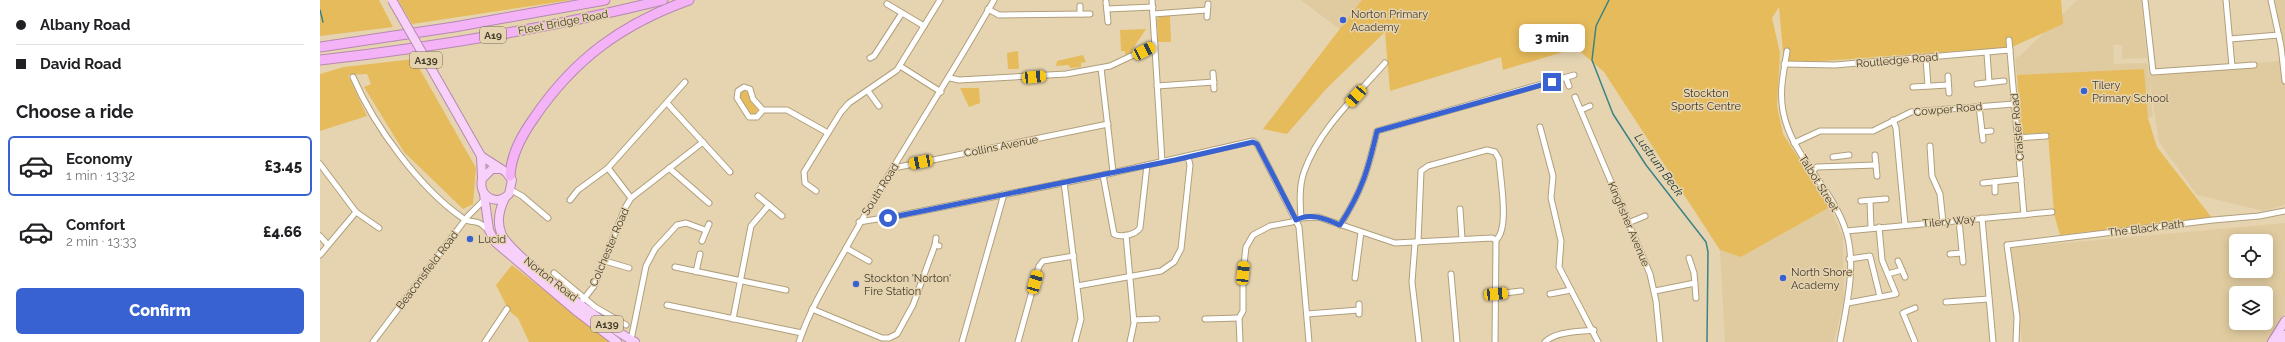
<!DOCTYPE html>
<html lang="en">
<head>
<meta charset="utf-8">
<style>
  :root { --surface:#fff; --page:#f2f2f2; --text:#202124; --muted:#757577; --line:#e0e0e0; --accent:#3862d2 }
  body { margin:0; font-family:Raleway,sans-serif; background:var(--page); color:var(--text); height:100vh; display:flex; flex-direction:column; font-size:15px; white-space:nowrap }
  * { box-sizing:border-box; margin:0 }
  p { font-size:13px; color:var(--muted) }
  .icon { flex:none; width:22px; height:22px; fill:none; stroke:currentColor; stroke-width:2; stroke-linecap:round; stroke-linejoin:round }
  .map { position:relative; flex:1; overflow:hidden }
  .details { display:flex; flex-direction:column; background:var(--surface); width:320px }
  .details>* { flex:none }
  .top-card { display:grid; align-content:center; height:88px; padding:0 16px; background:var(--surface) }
  .controls { position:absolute; left:1909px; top:234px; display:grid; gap:8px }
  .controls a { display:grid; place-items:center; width:44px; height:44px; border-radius:6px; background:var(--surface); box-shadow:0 2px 10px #0003; font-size:20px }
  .end { position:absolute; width:18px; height:18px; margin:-9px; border:5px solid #3862d2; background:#fff; box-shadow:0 0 0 2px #fff }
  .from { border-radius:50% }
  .bubble { position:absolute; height:28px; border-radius:6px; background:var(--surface); box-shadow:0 2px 10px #0003; font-size:13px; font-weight:800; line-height:28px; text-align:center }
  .car { position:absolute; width:12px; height:24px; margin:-12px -6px; border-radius:5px; box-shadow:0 0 3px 1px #0007; background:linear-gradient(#f5c518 24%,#345 0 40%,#f5c518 0 76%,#345 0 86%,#f5c518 0) }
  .top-card b { display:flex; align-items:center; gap:14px; height:38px; font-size:15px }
  .top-card b+b { border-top:1px solid var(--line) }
  .top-card i { width:10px; height:10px; background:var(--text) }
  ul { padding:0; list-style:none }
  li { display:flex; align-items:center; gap:12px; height:60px; margin:0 8px 6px; padding:0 8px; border:2px solid transparent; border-radius:6px }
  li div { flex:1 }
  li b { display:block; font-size:15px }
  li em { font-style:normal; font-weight:800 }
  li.selected { border-color:var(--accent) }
  li>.icon { width:36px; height:36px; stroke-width:1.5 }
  h2 { padding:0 16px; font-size:18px; line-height:48px }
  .primary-button { display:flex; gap:8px; margin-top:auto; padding:8px 16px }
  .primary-button a { flex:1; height:46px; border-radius:6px; background:var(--accent); color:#fff; font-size:16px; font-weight:800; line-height:46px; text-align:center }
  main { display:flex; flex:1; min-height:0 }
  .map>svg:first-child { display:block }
  .built { fill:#e0cba0; fill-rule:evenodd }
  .green { fill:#e6bb5b }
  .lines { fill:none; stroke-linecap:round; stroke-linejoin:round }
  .stream { stroke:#3b8387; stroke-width:1.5 }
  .street-casing { stroke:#b09f7d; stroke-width:7 }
  .primary-casing { stroke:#b589b0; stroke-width:10 }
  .highway-casing { stroke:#b589b0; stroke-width:11 }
  .street { stroke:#fff; stroke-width:5 }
  .primary { stroke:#f8d1fa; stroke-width:8 }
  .highway { stroke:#f3b3f6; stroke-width:9 }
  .primary-bridge-casing { stroke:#b589b0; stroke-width:10; stroke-linecap:butt }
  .primary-bridge { stroke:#f8d1fa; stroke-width:8 }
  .route { stroke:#3862d2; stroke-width:5 }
  .poi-dot { fill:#3862d2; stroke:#e6d4b0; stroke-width:1.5 }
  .labels { text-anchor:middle; stroke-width:3; stroke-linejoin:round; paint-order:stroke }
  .shield { fill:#e6d4b0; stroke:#746a54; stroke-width:1 }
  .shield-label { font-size:10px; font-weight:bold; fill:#433c2d }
  .poi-label { font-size:11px; fill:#433c2d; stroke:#e6d4b0; text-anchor:start }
  .street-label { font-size:11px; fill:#433c2d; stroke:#e6d4b0 }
  .park-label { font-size:11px; fill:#413721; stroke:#e6d4b0 }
  .water-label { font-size:12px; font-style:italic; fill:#0f3034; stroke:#e6d4b0 }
</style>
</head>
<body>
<main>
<section class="details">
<div class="top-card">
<b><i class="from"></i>Albany Road</b>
<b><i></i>David Road</b>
</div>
<h2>Choose a ride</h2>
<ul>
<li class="selected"><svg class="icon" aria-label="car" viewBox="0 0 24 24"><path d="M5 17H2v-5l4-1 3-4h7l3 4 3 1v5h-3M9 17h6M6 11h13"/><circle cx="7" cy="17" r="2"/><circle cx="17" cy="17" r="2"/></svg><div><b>Economy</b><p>1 min · 13:32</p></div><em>£3.45</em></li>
<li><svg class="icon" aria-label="car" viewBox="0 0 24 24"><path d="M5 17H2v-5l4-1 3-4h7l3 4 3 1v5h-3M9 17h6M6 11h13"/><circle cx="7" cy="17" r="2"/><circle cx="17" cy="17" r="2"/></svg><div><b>Comfort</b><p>2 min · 13:33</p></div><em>£4.66</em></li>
</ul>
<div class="primary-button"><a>Confirm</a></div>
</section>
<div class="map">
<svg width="1965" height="342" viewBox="0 0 1965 342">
  <rect width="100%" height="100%" fill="#e6d4b0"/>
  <g class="built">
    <path d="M981,0H1051L1026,34Z"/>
    <path d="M1757,0H1821L1827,58L1802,59V45H1793L1794,64L1827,63L1829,76L1965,60V205L1944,211L1877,195L1839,142L1829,78L1833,117L1703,133L1695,58L1701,55Z"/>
    <path d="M1955,0H1965V53Z"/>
    <path d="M1510,207L1523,237L1524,299L1514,342H1405L1400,250L1421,257Z"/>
    <path d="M1965,223V313L1947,342H1702L1691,248ZM1916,241H1946V271H1916ZM1916,293H1946V323H1916Z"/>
  </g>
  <g class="green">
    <path d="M0,0H59L73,27L0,36Z"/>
    <path d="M78,0H251L92,24Z"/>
    <path d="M1042,0H1741L1743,24L1692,47L1464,64L1459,7L1452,18L1460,53L1457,106L1463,134L1510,207L1421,257L1400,250L1284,72L1256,48L1183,70L1181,57L1070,91L1065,32L1007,88L967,134L943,129Z"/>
    <path d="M839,16H850L851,42H838L837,20Z"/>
    <path d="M826,29L810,53L805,55V51H801L800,30Z"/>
    <path d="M698,51L699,69H688L687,53Z"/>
    <path d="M763,55L766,62L761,63V67L750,68L749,65L736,66L737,61Z"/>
    <path d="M94,59L156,168L153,204L143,209L84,152L44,87L51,84L47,74L28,75L47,116L0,131V74L24,67Z"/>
    <path d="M1824,69L1828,118L1837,147L1892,218L1740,235L1734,214L1728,133L1701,134L1697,75Z"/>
    <path d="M640,88H659L660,103L649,107Z"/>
    <path d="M423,90L429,93L430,100L438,110L434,115H431L418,96Z"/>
    <path d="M192,265L290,342H209L198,318L189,311L176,285Z"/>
  </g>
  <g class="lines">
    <g class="stream">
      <path d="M1289,0L1276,26L1272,60L1293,114L1326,165L1386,242L1388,252L1387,342"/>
      <path d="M0,10L3,22"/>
    </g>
    <defs>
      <g id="street">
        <path d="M832,0L842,162"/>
        <path d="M1825,0L1833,72L1934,65"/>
        <path d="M1906,0L1912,66"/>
        <path d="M1951,0L1961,46L1965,81"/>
        <path d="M786,2L788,22"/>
        <path d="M567,4L604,26"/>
        <path d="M760,6V14"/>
        <path d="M668,9L679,15L770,14"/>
        <path d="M787,9L833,7"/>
        <path d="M833,14L887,10"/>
        <path d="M887,17L888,4"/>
        <path d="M1910,39L1959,35"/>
        <path d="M1689,40L1704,215"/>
        <path d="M1467,51C1464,71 1459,90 1463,111C1471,156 1512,187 1526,231C1537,265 1526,308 1520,342"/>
        <path d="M1667,53L1669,82"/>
        <path d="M550,58L554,56L582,13"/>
        <path d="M1606,58L1608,86"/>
        <path d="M1464,64L1515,65L1690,50"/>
        <path d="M580,66L621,92"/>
        <path d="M781,68L793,172"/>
        <path d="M893,73L894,89"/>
        <path d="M1628,76L1629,93"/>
        <path d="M33,77C54,126 100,189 144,219C148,222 154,221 159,223C162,224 165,228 169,230"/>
        <path d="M630,78L639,80L746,74L790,66L835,45"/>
        <path d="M1246,78L1249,86"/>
        <path d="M1657,84L1684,81"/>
        <path d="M837,86L894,82"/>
        <path d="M1593,87L1628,85"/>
        <path d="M548,91L559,106"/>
        <path d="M1255,97L1330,274L1336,301L1340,342"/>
        <path d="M347,103L410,172"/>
        <path d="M1659,106L1663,140"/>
        <path d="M443,110L433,99L430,89L424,87L418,91L417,98L429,117H437L443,110H467L508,133"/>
        <path d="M1261,110L1270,106"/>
        <path d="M1573,120L1576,128L1585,225"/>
        <path d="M1220,127L1233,176L1231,198L1241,241L1239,267L1278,342"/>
        <path d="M1662,132L1671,131"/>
        <path d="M1698,138L1726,136"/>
        <path d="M1474,143L1500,131H1553L1591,112L1694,104"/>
        <path d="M1610,146L1612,176L1620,194L1623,222"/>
        <path d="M1555,155L1557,176"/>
        <path d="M1513,157L1529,155"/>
        <path d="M0,164L36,212L59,228"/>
        <path d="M288,168L311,198"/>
        <path d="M349,168L389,203"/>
        <path d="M574,168L788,124"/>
        <path d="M1492,171L1497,167L1556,165"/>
        <path d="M783,175L794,234C801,238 815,235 820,228L827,165"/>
        <path d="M744,182L761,319L755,342"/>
        <path d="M1675,182V192"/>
        <path d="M1663,183L1701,179"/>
        <path d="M191,190L202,196L228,218"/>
        <path d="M496,191L485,183L484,172L521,112L529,103L577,70L620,0"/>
        <path d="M438,196L462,216"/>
        <path d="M250,200L258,190L288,168L365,82"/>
        <path d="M1541,201L1566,199"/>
        <path d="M1550,201L1551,228"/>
        <path d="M1140,209L1142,239"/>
        <path d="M981,218C980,203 979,186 984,172C999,129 1036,96 1065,63"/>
        <path d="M1662,218L1673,342"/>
        <path d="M1639,220L1643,262"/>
        <path d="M539,222L582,215L783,175L933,141L937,144L979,227L989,342"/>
        <path d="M1308,223L1325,216"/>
        <path d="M1020,225C1042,191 1048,170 1057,131L1254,75"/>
        <path d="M1526,231L1732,212"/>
        <path d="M806,235L814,323L810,342"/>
        <path d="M0,236L8,245"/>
        <path d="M616,238L615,245L619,246"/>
        <path d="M382,241L389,224"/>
        <path d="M1098,242L1101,171L1108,166L1167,150L1175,152L1179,159C1180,177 1190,229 1176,240"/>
        <path d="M1095,243L1092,282L1099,342"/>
        <path d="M526,248L549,261"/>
        <path d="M1630,254L1642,253"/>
        <path d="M0,255L36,212"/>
        <path d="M1369,258L1374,273L1376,298"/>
        <path d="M1529,259L1550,256L1560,297"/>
        <path d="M285,261L309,268"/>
        <path d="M1578,261L1585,277"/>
        <path d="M355,267L466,290"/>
        <path d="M376,272L380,254"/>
        <path d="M234,273L275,307L306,325"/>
        <path d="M1131,274L1137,342"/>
        <path d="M1568,274L1582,270"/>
        <path d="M1035,278L1041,232"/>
        <path d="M757,286L841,271L854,262L861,249L870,165L868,157"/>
        <path d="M1335,291L1375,283"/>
        <path d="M1176,294L1201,291"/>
        <path d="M1230,294L1251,290"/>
        <path d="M1626,302L1669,299"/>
        <path d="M1528,303L1576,294L1562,260L1559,227"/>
        <path d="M1039,304V314"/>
        <path d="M259,305L274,286L305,208L311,198L383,142"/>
        <path d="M347,305L482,333"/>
        <path d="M492,309L562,338H569L577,334L593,305L615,245"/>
        <path d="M987,314L1039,310"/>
        <path d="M413,319L431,226L449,205"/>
        <path d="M885,319L919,318"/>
        <path d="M814,320L837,319"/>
        <path d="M311,340L326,266L335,249L357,225L366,223L385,230"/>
        <path d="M53,342L148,216L164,200"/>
        <path d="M165,342L187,309"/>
        <path d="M479,342C490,309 508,280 525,250C572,165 626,85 674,0"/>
        <path d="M642,342L684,194"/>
        <path d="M698,342L719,266L723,261L754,256"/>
        <path d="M920,342L919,318L923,311V273L926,247L933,235L950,226L972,222L981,218L998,217L1075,243L1172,238L1176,240"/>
        <path d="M1175,342L1176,240"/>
        <path d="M1225,342C1236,331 1259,332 1274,330"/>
        <path d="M1595,342L1583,313L1595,308"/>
        <path d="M1696,342L1697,317L1687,245L1893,220L1939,216L1965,211"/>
      </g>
      <g id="primary">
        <path d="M140,119L161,156L162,178"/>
        <path d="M161,156L186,172L192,180L189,194C176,207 158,196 162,179L172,169H181"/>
        <path d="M164,194L169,230L175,242L255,310L297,342"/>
        <path d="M185,198C179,210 176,222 182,235C193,257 291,329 315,342"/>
        <path d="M1952,342L1965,321"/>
        <path d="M1960,342L1965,335"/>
      </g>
      <g id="highway">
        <path d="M0,47L134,27L285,0"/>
        <path d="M0,60C115,47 231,28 343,0"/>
        <path d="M190,176C191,154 202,135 214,118C254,59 302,24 369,0"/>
      </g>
    </defs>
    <use href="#street" class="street-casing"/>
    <use href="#primary" class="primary-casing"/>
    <use href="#highway" class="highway-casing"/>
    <use href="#street" class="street"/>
    <use href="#primary" class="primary"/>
    <use href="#highway" class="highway"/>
    <defs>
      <path id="primary-bridge" d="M72,0L140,119"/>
    </defs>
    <use href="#primary-bridge" class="primary-bridge-casing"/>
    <use href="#primary-bridge" class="primary-bridge"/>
  </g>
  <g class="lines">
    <path class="route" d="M568,218L855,160L933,142L937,144L976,220C991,212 1006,219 1020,225C1042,191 1048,170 1057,131L1232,82"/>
  </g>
  <g class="poi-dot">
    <circle cx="1023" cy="20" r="4"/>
    <circle cx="1764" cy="91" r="4"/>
    <circle cx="150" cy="239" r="4"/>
    <circle cx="1463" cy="278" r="4"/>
    <circle cx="536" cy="284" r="4"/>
  </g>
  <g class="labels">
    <g class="shield">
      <rect x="160" y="27" width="26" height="16" rx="3"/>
      <rect x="90" y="52" width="32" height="16" rx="3"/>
      <rect x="271" y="316" width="32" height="16" rx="3"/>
    </g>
    <g class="shield-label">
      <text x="173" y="39">A19</text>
      <text x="106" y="64">A139</text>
      <text x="287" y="328">A139</text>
    </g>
    <g class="poi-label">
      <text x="1031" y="18">Norton Primary<tspan x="1031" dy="13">Academy</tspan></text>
      <text x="1772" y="89">Tilery<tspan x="1772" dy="13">Primary School</tspan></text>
      <text x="158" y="243">Lucid</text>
      <text x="1471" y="276">North Shore<tspan x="1471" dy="13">Academy</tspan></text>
      <text x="544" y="282">Stockton 'Norton'<tspan x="544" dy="13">Fire Station</tspan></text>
    </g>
    <g class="street-label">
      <text transform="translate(243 22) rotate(-11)" y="4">Fleet Bridge Road</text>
      <text transform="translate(1577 60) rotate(-5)" y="4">Routledge Road</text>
      <text transform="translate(1628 109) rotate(-5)" y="4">Cowper Road</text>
      <text transform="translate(1697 127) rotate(-95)" y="4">Craister Road</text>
      <text transform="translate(681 146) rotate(-11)" y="4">Collins Avenue</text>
      <text transform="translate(1499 183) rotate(58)" y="4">Talbot Street</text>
      <text transform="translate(560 189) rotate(-58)" y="4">South Road</text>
      <text transform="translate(1629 221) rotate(-5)" y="4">Tilery Way</text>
      <text transform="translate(1309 224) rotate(67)" y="4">Kingfisher Avenue</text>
      <text transform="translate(1826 228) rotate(-7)" y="4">The Black Path</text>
      <text transform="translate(289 247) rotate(-67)" y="4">Colchester Road</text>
      <text transform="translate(107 270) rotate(-53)" y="4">Beaconsfield Road</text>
      <text transform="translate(231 279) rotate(38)" y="4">Norton Road</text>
    </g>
    <g class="park-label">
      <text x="1386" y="97">Stockton<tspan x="1386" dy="13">Sports Centre</tspan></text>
    </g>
    <g class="water-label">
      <text transform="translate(1339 165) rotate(54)" y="4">Lustrum Beck</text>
    </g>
  </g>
</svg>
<div class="controls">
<a><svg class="icon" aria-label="locate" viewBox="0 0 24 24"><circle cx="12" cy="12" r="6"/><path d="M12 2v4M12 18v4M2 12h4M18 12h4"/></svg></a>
<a><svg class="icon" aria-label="layers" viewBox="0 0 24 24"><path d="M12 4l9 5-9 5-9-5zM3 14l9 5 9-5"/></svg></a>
</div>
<i class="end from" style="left:568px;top:218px"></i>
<i class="end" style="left:1232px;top:82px"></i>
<div class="bubble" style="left:1199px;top:24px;width:66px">3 min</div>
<i class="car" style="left:824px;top:51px;rotate:63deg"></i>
<i class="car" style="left:714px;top:77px;rotate:85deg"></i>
<i class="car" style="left:1036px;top:96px;rotate:222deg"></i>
<i class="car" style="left:601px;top:162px;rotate:259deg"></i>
<i class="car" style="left:923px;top:273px;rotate:6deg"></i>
<i class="car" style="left:715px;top:282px;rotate:16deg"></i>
<i class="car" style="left:1176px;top:294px;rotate:85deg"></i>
</div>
</main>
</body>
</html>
